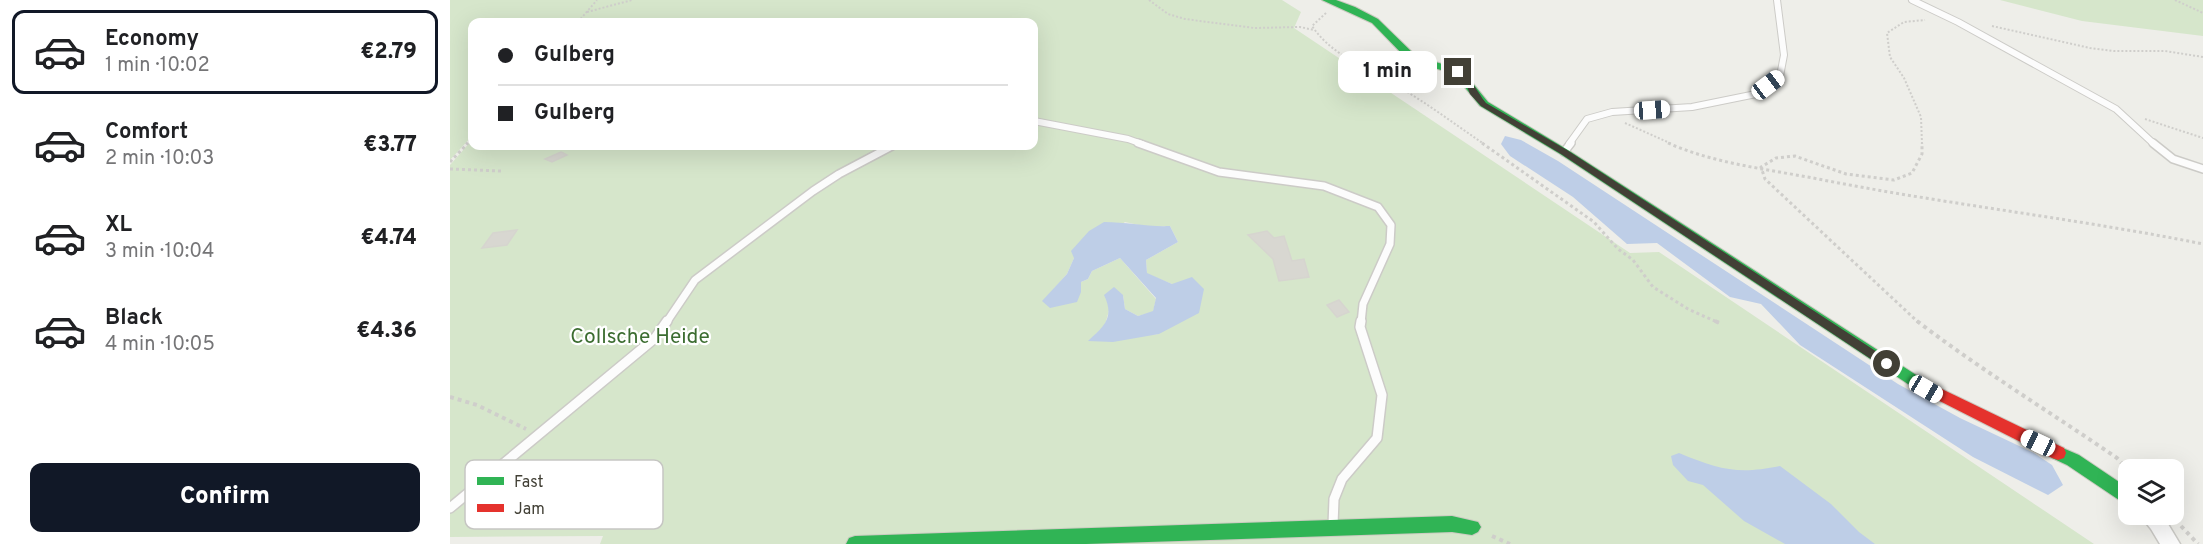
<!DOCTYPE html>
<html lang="en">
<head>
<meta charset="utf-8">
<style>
  :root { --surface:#fff; --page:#f2f2f2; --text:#202124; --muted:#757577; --line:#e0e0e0; --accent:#111827 }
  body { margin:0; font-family:Overpass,sans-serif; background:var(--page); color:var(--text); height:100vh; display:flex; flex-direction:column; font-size:22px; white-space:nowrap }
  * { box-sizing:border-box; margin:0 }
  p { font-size:20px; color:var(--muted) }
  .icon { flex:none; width:33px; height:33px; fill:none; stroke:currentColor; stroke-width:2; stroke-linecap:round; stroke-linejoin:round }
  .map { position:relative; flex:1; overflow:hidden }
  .side { display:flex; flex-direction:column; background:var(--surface); width:450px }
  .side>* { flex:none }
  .guide { position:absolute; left:18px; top:18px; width:570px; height:132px; border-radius:12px; box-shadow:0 6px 24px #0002; display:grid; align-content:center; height:132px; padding:0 30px; background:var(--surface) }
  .fabs { position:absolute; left:1668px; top:459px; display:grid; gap:12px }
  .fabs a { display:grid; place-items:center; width:66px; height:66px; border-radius:12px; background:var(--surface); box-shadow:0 6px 24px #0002; font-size:30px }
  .end { position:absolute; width:27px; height:27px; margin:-14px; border:8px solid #424036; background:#fff; box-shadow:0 0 0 3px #fff }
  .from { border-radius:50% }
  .bubble { position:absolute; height:42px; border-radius:12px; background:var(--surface); box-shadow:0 6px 24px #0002; font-size:20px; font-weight:800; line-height:42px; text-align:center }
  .car { position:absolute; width:18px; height:36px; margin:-18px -9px; border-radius:8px; box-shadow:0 0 4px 2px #0007; background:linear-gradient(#fff 24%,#345 0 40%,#fff 0 76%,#345 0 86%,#fff 0) }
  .guide b { display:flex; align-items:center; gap:21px; height:57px; font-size:22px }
  .guide b+b { border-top:2px solid var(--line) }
  .guide i { width:15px; height:15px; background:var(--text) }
  ul { padding:10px 0 0; list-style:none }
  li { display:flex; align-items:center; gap:18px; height:84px; margin:0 12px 9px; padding:0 18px; border:3px solid transparent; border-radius:12px }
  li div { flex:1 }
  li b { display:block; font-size:22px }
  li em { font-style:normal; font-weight:800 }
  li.current { border-color:var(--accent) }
  li>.icon { width:54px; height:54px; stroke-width:1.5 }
  .button { display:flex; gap:12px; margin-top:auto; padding:12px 30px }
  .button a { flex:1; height:69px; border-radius:12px; background:var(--accent); color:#fff; font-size:24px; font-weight:800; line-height:69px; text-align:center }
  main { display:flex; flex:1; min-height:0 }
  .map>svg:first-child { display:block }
  .green { fill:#d6e6cb; fill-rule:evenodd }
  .water { fill:#becee7 }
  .building { fill:#d8d7d1; stroke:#d6d5cf; stroke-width:1.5 }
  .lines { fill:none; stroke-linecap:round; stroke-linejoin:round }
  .lane-far2-casing { stroke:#cccbc7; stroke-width:8 }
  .lane-far1-casing { stroke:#cccbc7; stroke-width:10 }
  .lane-casing { stroke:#cccbc7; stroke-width:12 }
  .street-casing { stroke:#cccbc7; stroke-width:3 }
  .fast-casing { stroke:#cccbc1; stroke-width:2 }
  .jam-casing { stroke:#cccbc1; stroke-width:2 }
  .path-far2 { stroke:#cfcecb; stroke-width:2; stroke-dasharray:2 2; stroke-linecap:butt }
  .path-far1 { stroke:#cfcecb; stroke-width:3; stroke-dasharray:3 3; stroke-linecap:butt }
  .path { stroke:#cfcecb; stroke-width:4; stroke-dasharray:4 4; stroke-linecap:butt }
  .lane-far2 { stroke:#fcfcfc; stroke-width:6 }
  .lane-far1 { stroke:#fcfcfc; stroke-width:7 }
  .lane { stroke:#fcfcfc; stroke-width:9 }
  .street { fill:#fcfcfc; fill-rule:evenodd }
  .fast { fill:#30b455; fill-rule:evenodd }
  .jam { fill:#e5322d; fill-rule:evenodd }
  .route { fill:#424036 }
  .labels { text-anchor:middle; stroke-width:4.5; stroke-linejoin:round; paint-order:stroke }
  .park-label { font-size:21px; fill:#3c6d31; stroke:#fff }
  .key { fill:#fff; stroke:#c6c6c3; stroke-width:1.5 }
  .key-label { font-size:16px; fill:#424036 }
</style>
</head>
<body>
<main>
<section class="side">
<ul>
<li class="current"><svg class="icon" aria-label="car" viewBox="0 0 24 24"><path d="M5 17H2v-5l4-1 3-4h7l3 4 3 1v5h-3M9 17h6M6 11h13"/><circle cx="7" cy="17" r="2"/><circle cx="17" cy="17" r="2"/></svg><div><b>Economy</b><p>1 min · 10:02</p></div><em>€2.79</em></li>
<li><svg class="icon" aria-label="car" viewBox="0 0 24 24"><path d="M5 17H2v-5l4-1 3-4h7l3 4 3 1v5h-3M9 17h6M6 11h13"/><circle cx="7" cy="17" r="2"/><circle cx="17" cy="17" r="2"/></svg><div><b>Comfort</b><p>2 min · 10:03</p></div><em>€3.77</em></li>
<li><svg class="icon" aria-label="car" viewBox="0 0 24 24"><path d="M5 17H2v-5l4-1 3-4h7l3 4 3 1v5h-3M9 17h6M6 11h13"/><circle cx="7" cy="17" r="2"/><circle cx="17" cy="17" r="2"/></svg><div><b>XL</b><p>3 min · 10:04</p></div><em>€4.74</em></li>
<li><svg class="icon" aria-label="car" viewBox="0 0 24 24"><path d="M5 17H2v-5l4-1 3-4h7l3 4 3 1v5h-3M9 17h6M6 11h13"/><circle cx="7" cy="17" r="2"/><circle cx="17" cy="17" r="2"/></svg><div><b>Black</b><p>4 min · 10:05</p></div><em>€4.36</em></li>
</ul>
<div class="button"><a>Confirm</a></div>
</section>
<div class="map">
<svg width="1753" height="544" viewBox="0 0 1753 544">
  <rect width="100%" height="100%" fill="#eeeee9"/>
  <g class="green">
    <path d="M0,0H832L851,12L844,28L1180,253L1209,252L1644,544H150L153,536L0,537V165L22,140V146H584V22H22V136L0,160ZM675,222L698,227L720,226L728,242L696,260L697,274L722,284L709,334L639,341L655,325L660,307L673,295L675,309L688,316L703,312L706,299L670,258L642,271L638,279L631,282V292L593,301L617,274L624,258Z"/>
    <path d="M1550,0H1753V36L1632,21Z"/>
  </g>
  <g class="water">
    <path d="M1055,136L1071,140L1108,161L1448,384L1510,418L1584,453L1602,465L1613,485L1598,495L1523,457L1350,345L1311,304L1280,297L1207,243L1177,244L1123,197L1060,156L1051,144Z"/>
    <path d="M654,222C677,222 697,227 720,226L728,242L696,260L697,273L722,284L742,277L754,289L749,313L709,334L663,342L638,341C654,326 665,318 654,295L664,287L673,295L675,309L688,316L703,311L706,298L670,258L642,271L638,279L631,282V292L627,302L600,308L592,301L617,274L624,258L621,251L639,231Z"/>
    <path d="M1229,453C1268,469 1287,475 1330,466L1381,504L1409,532L1425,544H1335L1294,521L1253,485L1238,481L1223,465L1221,456Z"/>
  </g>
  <g class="building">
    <path d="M111,152L117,155L102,162L95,159Z"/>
    <path d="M67,230L57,245L32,248L43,233Z"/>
    <path d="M817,231L824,238L834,236L842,261L854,259L859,277L829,281L823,259L798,235Z"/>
    <path d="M889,300L899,312L887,317L877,305Z"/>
  </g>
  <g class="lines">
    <defs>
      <g id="lane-far2">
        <path d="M1462,0L1508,22L1666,109L1704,144"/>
        <path d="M584,121L678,139L692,144"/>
        <path d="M1119,144L1137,119L1162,112L1242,107L1306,94L1330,76L1334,55L1327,0"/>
      </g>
      <g id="lane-far1">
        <path d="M688,143L769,172L874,186L928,207L941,225L940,244L913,304L911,323"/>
        <path d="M1703,143L1723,159L1753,169"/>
        <path d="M1114,152L1121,143"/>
        <path d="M216,323L245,280L363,191L389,174L442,146"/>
      </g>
      <g id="lane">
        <path d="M0,508L205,338L217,321"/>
        <path d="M883,525L884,499L892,479L927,438L932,395L910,327L911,321"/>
      </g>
      <path id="street" d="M1689,514H1712L1730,544H1710L1701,529Z"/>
      <g id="fast">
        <path d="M872,0H886L905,7L928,19L966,56L1012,70L1038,102L1118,150L1474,380L1477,384L1474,388L1469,390L1464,388L1110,154L1030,106L1004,74L958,60L922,23Z"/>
        <path d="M1608,446L1629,455L1678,488V504L1672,502L1617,465L1602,458L1600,453L1602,448Z"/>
        <path d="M1002,516L1028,522L1031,527L1028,532L1022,535L1002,532L636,544H396L399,538L405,536Z"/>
      </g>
      <path id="jam" d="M1469,378L1614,448L1616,453L1614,458L1608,460L1602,458L1464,388L1461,384L1464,380Z"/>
    </defs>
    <use href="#lane-far2" class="lane-far2-casing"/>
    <use href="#lane-far1" class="lane-far1-casing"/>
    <use href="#lane" class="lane-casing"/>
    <use href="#street" class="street-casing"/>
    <use href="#fast" class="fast-casing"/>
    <use href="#jam" class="jam-casing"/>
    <g class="path-far2">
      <path d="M699,0L718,14L735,19L804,28L850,27L864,30"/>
      <path d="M1725,0L1753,13"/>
      <path d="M137,12L182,0"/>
      <path d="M876,13L862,26C882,56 919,69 949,87C978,104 1006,125 1034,144"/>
      <path d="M128,22L147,0"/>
      <path d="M1542,26L1640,48L1664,51H1715L1753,57"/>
      <path d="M1695,119L1753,138"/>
      <path d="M1175,123L1222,144"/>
      <path d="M16,144L22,138"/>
      <path d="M1472,144L1471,117L1454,78L1440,57L1437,33L1454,22L1475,20"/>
    </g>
    <g class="path-far1">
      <path d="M1032,143L1144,222L1168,249L1183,260L1203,287L1238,309L1269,323"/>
      <path d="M1218,143C1263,163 1315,169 1363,178C1493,204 1624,218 1753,244"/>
      <path d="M0,162L18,143"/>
      <path d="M0,169L51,171"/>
      <path d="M1469,323L1315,179L1311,167L1326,158L1345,156L1396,174L1444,180L1462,173L1472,154V143"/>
    </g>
    <g class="path">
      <path d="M1265,321L1272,324"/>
      <path d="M1467,321C1531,370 1600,412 1667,458L1678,470"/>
      <path d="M0,397L27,405L76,429"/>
      <path d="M1731,526L1748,544"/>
      <path d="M1042,536L1060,544"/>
    </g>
    <use href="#lane-far2" class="lane-far2"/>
    <use href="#lane-far1" class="lane-far1"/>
    <use href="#lane" class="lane"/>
    <use href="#street" class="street"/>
    <use href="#fast" class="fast"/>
    <use href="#jam" class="jam"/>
  </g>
  <path class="route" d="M1008,70C1022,77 1026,91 1036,103L1117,150L1441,361V367H1433L1111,154L1031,106L1020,94L1015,82L1004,72Z"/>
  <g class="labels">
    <g class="park-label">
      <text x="190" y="343">Collsche Heide</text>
    </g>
  </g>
  <rect x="15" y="460" width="198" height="69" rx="9" class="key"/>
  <rect x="27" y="477" width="27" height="8" fill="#30b455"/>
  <rect x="27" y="504" width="27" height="8" fill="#e5322d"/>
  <g class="key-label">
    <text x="64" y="487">Fast</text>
    <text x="64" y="514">Jam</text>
  </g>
</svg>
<div class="fabs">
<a><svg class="icon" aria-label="layers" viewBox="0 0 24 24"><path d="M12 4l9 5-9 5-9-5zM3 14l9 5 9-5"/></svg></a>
</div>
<i class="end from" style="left:1437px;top:364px"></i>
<i class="end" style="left:1008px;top:72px"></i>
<div class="bubble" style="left:888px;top:51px;width:99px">1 min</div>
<i class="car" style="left:1318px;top:85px;rotate:53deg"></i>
<i class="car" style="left:1202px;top:110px;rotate:86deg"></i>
<i class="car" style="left:1476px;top:389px;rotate:120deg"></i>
<i class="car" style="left:1588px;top:443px;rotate:295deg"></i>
<div class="guide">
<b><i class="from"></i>Gulberg</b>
<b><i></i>Gulberg</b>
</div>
</div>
</main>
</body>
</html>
